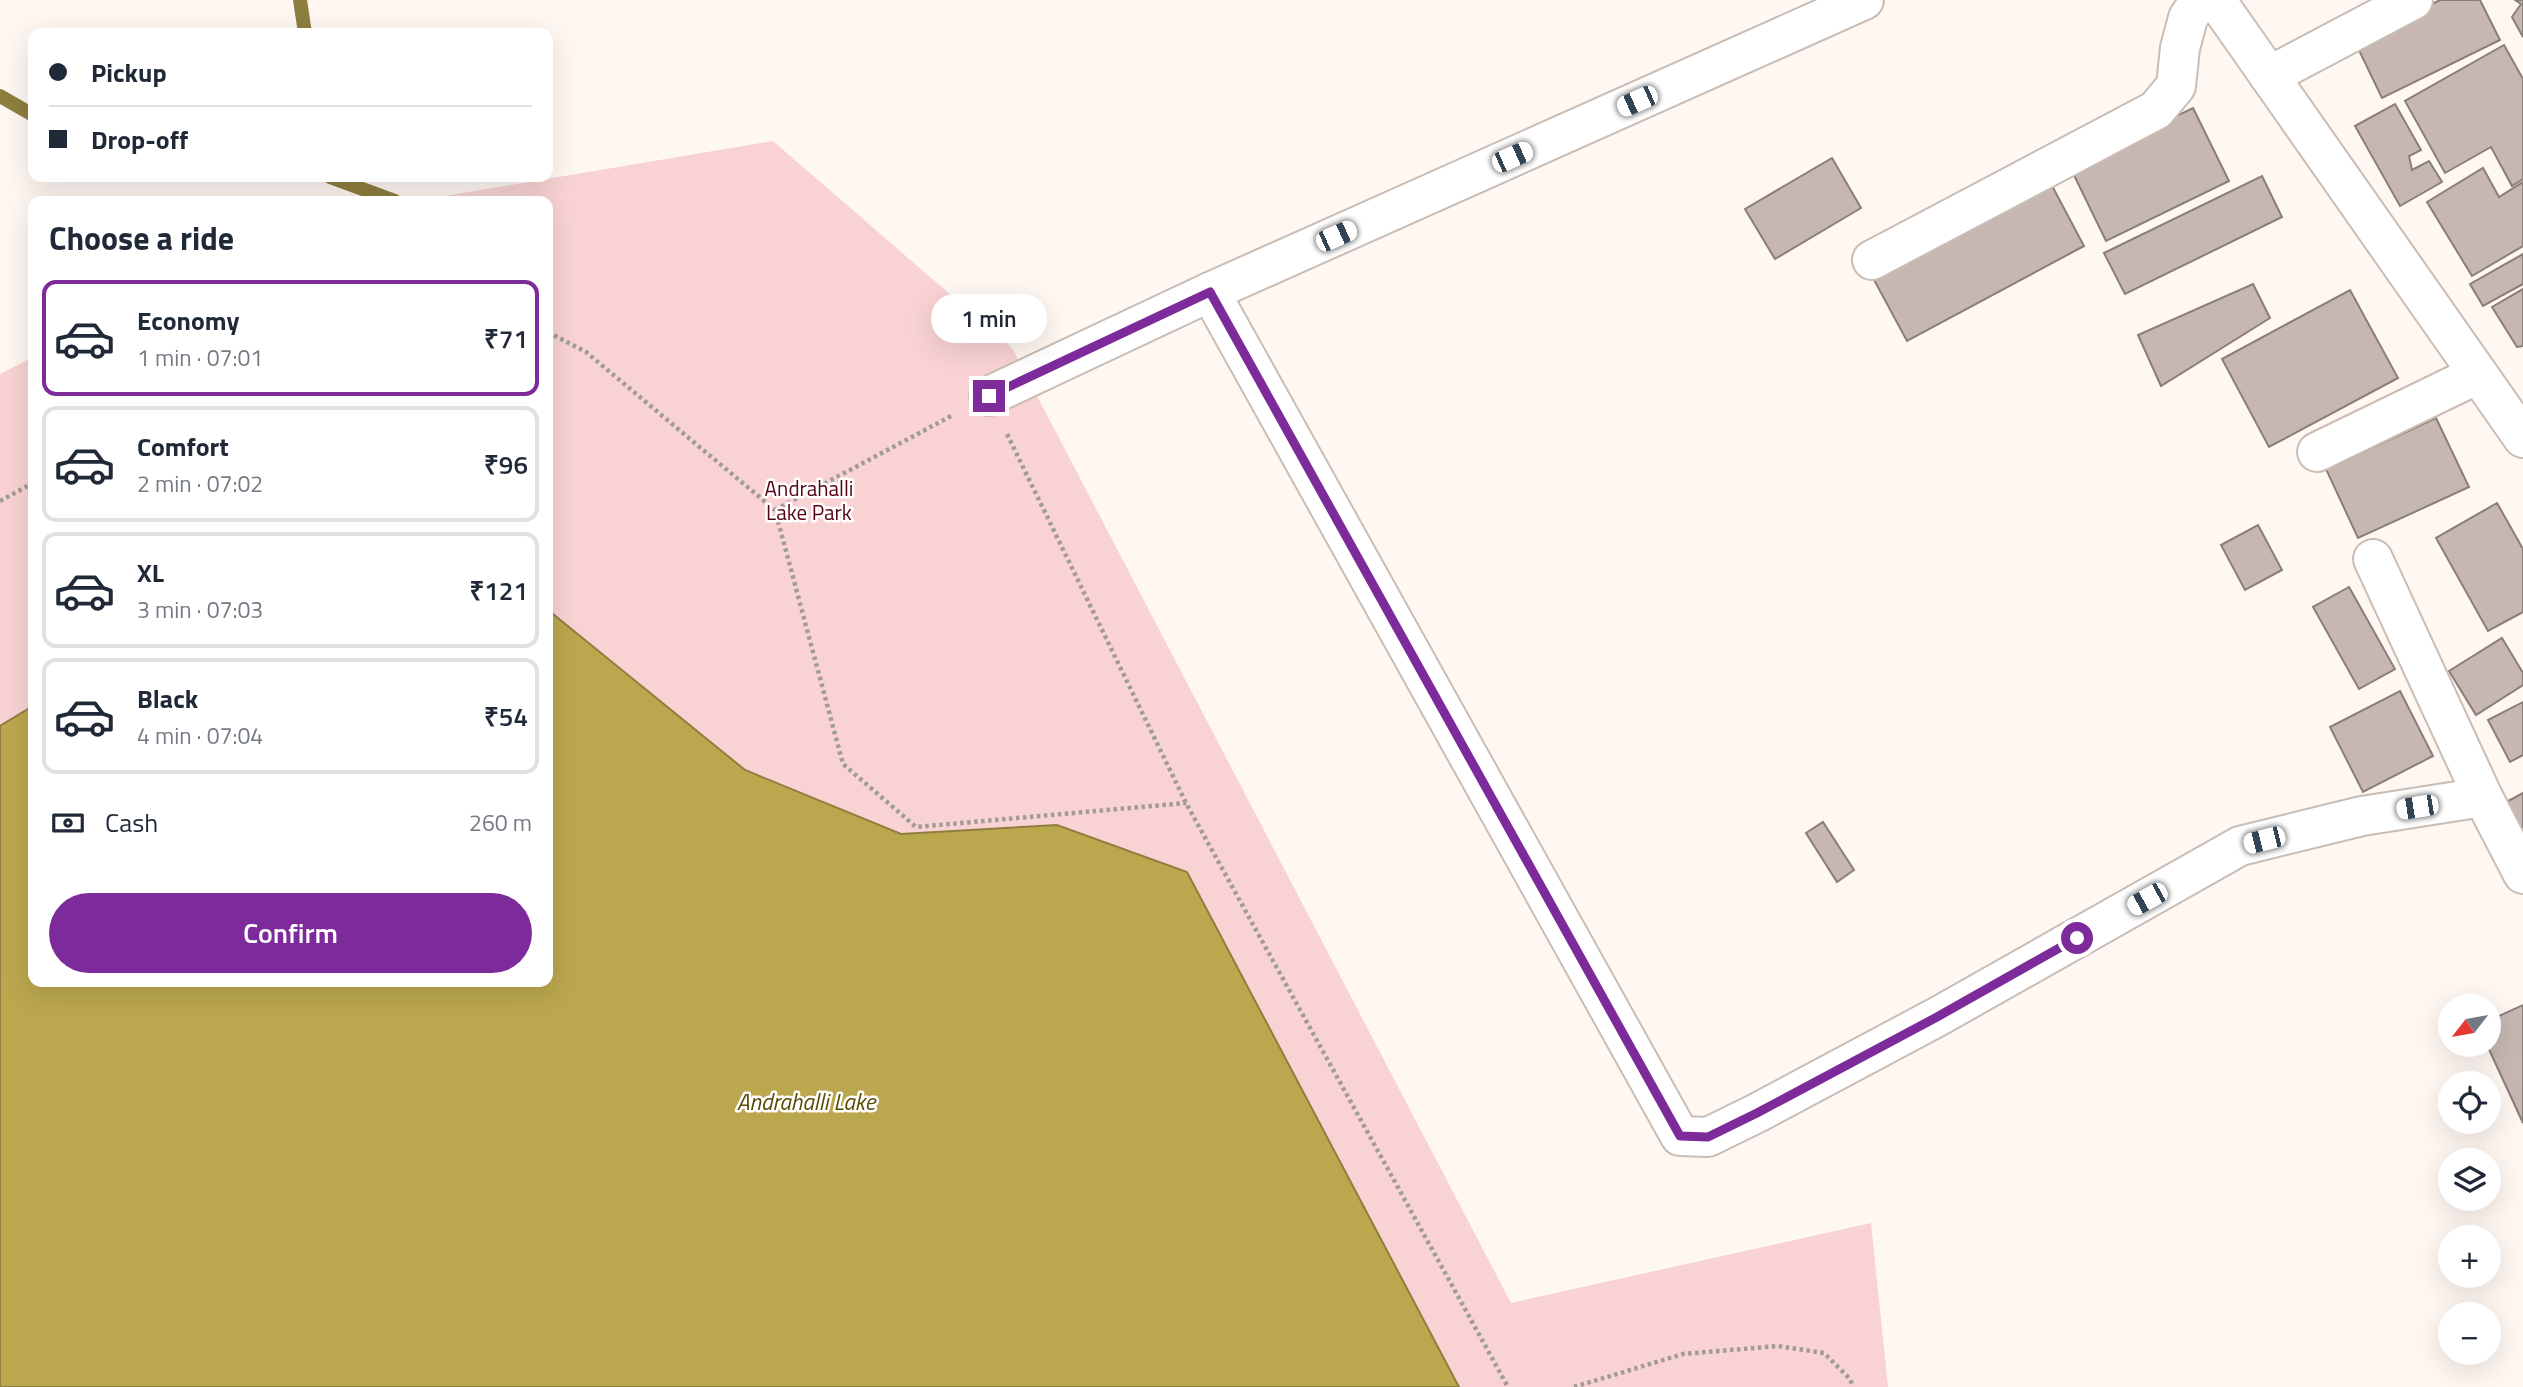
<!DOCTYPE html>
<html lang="en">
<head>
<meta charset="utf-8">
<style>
  :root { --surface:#fff; --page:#f2f2f3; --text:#1f2937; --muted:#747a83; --line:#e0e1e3; --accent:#7d2a9a }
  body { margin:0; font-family:"Titillium Web",sans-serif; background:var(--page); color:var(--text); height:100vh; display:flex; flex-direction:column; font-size:26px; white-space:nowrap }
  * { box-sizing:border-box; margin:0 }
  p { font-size:23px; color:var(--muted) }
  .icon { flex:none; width:38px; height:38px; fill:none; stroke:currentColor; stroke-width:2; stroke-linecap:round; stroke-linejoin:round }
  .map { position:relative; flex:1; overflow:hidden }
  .drawer { position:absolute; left:28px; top:196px; width:525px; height:791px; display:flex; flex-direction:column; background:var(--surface); border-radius:14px; box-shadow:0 7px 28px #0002 }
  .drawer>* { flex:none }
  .guide { position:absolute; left:28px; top:28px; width:525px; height:154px; border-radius:14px; box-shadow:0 7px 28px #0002; display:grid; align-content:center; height:154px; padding:0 21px; background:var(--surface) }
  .needle { width:46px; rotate:239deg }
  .controls { position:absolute; left:2438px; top:994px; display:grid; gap:14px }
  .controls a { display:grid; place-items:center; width:63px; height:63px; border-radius:50%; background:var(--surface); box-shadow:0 7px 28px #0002; font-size:35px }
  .end { position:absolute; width:32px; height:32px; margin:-16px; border:9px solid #7d2a9a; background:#fff; box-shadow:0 0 0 4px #fff }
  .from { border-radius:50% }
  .bubble { position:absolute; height:49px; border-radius:24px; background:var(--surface); box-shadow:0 7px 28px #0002; font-size:23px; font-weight:600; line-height:49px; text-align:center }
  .car { position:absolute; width:21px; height:42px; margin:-21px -10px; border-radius:9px; box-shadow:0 0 5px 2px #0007; background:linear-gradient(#fff 24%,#345 0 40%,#fff 0 76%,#345 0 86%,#fff 0) }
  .guide b { display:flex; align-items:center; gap:24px; height:66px; font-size:26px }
  .guide b+b { border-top:2px solid var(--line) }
  .guide i { width:18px; height:18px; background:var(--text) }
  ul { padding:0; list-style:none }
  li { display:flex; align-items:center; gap:21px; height:116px; margin:0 14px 10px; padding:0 7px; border:4px solid var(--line); border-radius:14px }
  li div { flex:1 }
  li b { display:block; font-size:26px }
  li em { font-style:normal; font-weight:600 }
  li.current { border-color:var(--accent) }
  li>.icon { width:63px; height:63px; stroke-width:1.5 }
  h2 { padding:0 21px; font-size:32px; line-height:84px }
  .pay { display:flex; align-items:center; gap:18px; height:77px; padding:0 21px; font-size:26px }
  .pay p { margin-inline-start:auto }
  .primary-button { display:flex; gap:14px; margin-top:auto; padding:14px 21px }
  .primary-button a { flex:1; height:80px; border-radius:42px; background:var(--accent); color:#fff; font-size:28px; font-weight:600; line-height:80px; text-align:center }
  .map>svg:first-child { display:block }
  .green { fill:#f9d3d4 }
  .water { fill:#bba74e; stroke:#8e7f3f; stroke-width:2 }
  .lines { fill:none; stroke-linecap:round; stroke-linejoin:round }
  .stream { stroke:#8e7f3f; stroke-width:14 }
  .building { fill:#c6b7b2; stroke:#8b7d79; stroke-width:2 }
  .minor-casing { stroke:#c9bdb5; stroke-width:42 }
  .tertiary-casing { stroke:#c9bdb5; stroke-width:42 }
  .path { stroke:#a19b96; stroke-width:4.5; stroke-dasharray:3.5 3.5; stroke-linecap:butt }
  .minor { stroke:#fff; stroke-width:38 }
  .tertiary { stroke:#fff; stroke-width:38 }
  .route { stroke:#7d2a9a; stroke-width:9 }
  .labels { text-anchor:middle; stroke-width:5; stroke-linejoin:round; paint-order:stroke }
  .park-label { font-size:21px; fill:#570317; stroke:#fff }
  .water-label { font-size:23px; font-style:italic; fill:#594b01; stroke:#fff }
</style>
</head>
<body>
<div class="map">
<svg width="2523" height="1387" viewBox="0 0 2523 1387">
  <rect width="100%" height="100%" fill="#fff7f2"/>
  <g class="green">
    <path d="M773,141L1012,348L1511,1303L1871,1223L1888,1387H1459L1187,872L1057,825L901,834L745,770L548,610V201H427L439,197Z"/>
    <path d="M33,357V706L0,726V374Z"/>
  </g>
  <path class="water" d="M548,610L745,770L901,834L1057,825L1187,872L1459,1387H0V726L33,706V982H548Z"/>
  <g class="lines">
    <g class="stream">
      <path d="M300,0L305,33"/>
      <path d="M0,96L33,115"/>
      <path d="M330,177L395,201"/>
    </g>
  </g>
  <g class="building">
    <path d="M2440,0H2480L2500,40L2382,98L2355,42Z"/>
    <path d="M2515,0H2523V37L2512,17L2521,4Z"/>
    <path d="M2504,45L2523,79V179L2512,186L2491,147L2445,173L2405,101Z"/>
    <path d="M2395,104L2421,150L2409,156L2412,170L2429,161L2442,182L2400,206L2355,126Z"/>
    <path d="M2193,108L2229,181L2106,241L2070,167Z"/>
    <path d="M1832,158L1861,208L1775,259L1745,209Z"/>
    <path d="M2483,168L2499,197L2523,182V246L2472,276L2427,202Z"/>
    <path d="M2262,176L2282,217L2125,294L2104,253Z"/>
    <path d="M2050,182L2084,246L1907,341L1873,278Z"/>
    <path d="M2523,254V284L2483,306L2470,284Z"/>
    <path d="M2253,284L2270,318L2161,386L2138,335Z"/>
    <path d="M2523,289V346L2517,347L2492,307Z"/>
    <path d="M2350,290L2398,378L2269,447L2222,359Z"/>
    <path d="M2436,418L2469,487L2358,538L2326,469Z"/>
    <path d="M2497,503L2523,549V612L2488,631L2436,538Z"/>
    <path d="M2258,525L2282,570L2245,590L2221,545Z"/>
    <path d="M2349,587L2395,669L2359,689L2313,607Z"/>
    <path d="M2502,638L2523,673V685L2476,715L2449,671Z"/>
    <path d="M2400,691L2433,756L2363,792L2330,727Z"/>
    <path d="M2523,702V755L2510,762L2488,720Z"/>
    <path d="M2523,793V850L2499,806Z"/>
    <path d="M1823,822L1854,870L1837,882L1806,833Z"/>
    <path d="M2523,1005V1123L2487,1045L2488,1021Z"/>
  </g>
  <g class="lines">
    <defs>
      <g id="minor">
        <path d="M2269,76L2413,0"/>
        <path d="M1872,260L2156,110L2176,86L2180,48L2188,18L2200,0"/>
        <path d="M1210,292L1680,1136L1708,1137L1757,1113L1937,1017L2240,846L2362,816L2483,797"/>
        <path d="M989,396L1210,292L1864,0"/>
        <path d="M2317,452L2478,374"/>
        <path d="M2373,559L2483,797L2523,874"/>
      </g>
      <path id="tertiary" d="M2216,0L2523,438"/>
    </defs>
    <use href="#minor" class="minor-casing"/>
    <use href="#tertiary" class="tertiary-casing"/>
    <g class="path">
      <path d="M548,332L586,352L775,510L843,764L916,827L1186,803"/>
      <path d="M1007,434L1186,803L1508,1387"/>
      <path d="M0,501L33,483"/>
      <path d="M775,510L953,415"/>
      <path d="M1574,1387L1683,1354L1778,1346L1824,1353L1850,1379L1853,1387"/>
    </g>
    <use href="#minor" class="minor"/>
    <use href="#tertiary" class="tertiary"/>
  </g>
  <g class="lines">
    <path class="route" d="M989,396L1210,292L1680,1136L1708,1137L1757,1113L1937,1017L2077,938"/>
  </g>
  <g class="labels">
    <g class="park-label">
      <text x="809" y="496">Andrahalli<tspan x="809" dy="24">Lake Park</tspan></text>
    </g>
    <g class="water-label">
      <text x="806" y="1110">Andrahalli Lake</text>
    </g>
  </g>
</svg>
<div class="controls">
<a><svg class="needle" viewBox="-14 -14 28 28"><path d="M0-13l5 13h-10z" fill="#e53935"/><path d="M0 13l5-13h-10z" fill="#747a83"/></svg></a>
<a><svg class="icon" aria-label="locate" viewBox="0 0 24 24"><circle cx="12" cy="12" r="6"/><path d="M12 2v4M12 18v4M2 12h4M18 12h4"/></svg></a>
<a><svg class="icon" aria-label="layers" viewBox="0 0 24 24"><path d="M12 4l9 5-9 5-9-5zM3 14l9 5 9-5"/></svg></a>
<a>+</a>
<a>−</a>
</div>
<i class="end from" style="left:2077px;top:938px"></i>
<i class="end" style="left:989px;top:396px"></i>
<div class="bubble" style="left:931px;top:294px;width:116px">1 min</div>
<i class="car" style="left:1637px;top:101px;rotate:246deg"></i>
<i class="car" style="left:1512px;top:157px;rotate:66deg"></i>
<i class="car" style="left:1336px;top:236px;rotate:66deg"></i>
<i class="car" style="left:2417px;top:807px;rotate:261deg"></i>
<i class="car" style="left:2264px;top:840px;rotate:256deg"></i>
<i class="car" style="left:2147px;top:899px;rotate:241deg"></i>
<div class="guide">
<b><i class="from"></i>Pickup</b>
<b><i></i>Drop-off</b>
</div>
<section class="drawer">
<h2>Choose a ride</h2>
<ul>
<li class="current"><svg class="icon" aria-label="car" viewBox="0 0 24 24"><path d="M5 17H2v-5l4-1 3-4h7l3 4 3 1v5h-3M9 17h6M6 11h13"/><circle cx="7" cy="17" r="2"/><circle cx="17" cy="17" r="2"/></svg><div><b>Economy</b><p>1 min · 07:01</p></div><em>₹71</em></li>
<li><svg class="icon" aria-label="car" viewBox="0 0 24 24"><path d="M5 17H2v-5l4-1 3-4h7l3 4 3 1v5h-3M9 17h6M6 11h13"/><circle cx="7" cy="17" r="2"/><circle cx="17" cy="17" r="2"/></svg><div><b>Comfort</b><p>2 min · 07:02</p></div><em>₹96</em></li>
<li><svg class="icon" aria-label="car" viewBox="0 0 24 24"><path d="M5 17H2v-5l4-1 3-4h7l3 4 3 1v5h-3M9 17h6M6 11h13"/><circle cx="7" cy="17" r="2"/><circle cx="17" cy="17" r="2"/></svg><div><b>XL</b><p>3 min · 07:03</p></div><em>₹121</em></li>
<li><svg class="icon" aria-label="car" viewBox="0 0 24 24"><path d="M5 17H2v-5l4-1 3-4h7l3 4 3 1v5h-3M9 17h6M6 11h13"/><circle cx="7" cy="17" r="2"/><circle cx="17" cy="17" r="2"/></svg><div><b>Black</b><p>4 min · 07:04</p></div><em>₹54</em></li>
</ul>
<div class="pay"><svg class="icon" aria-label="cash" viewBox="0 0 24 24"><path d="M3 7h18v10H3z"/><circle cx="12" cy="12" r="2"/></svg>Cash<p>260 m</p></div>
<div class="primary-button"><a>Confirm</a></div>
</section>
</div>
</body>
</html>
